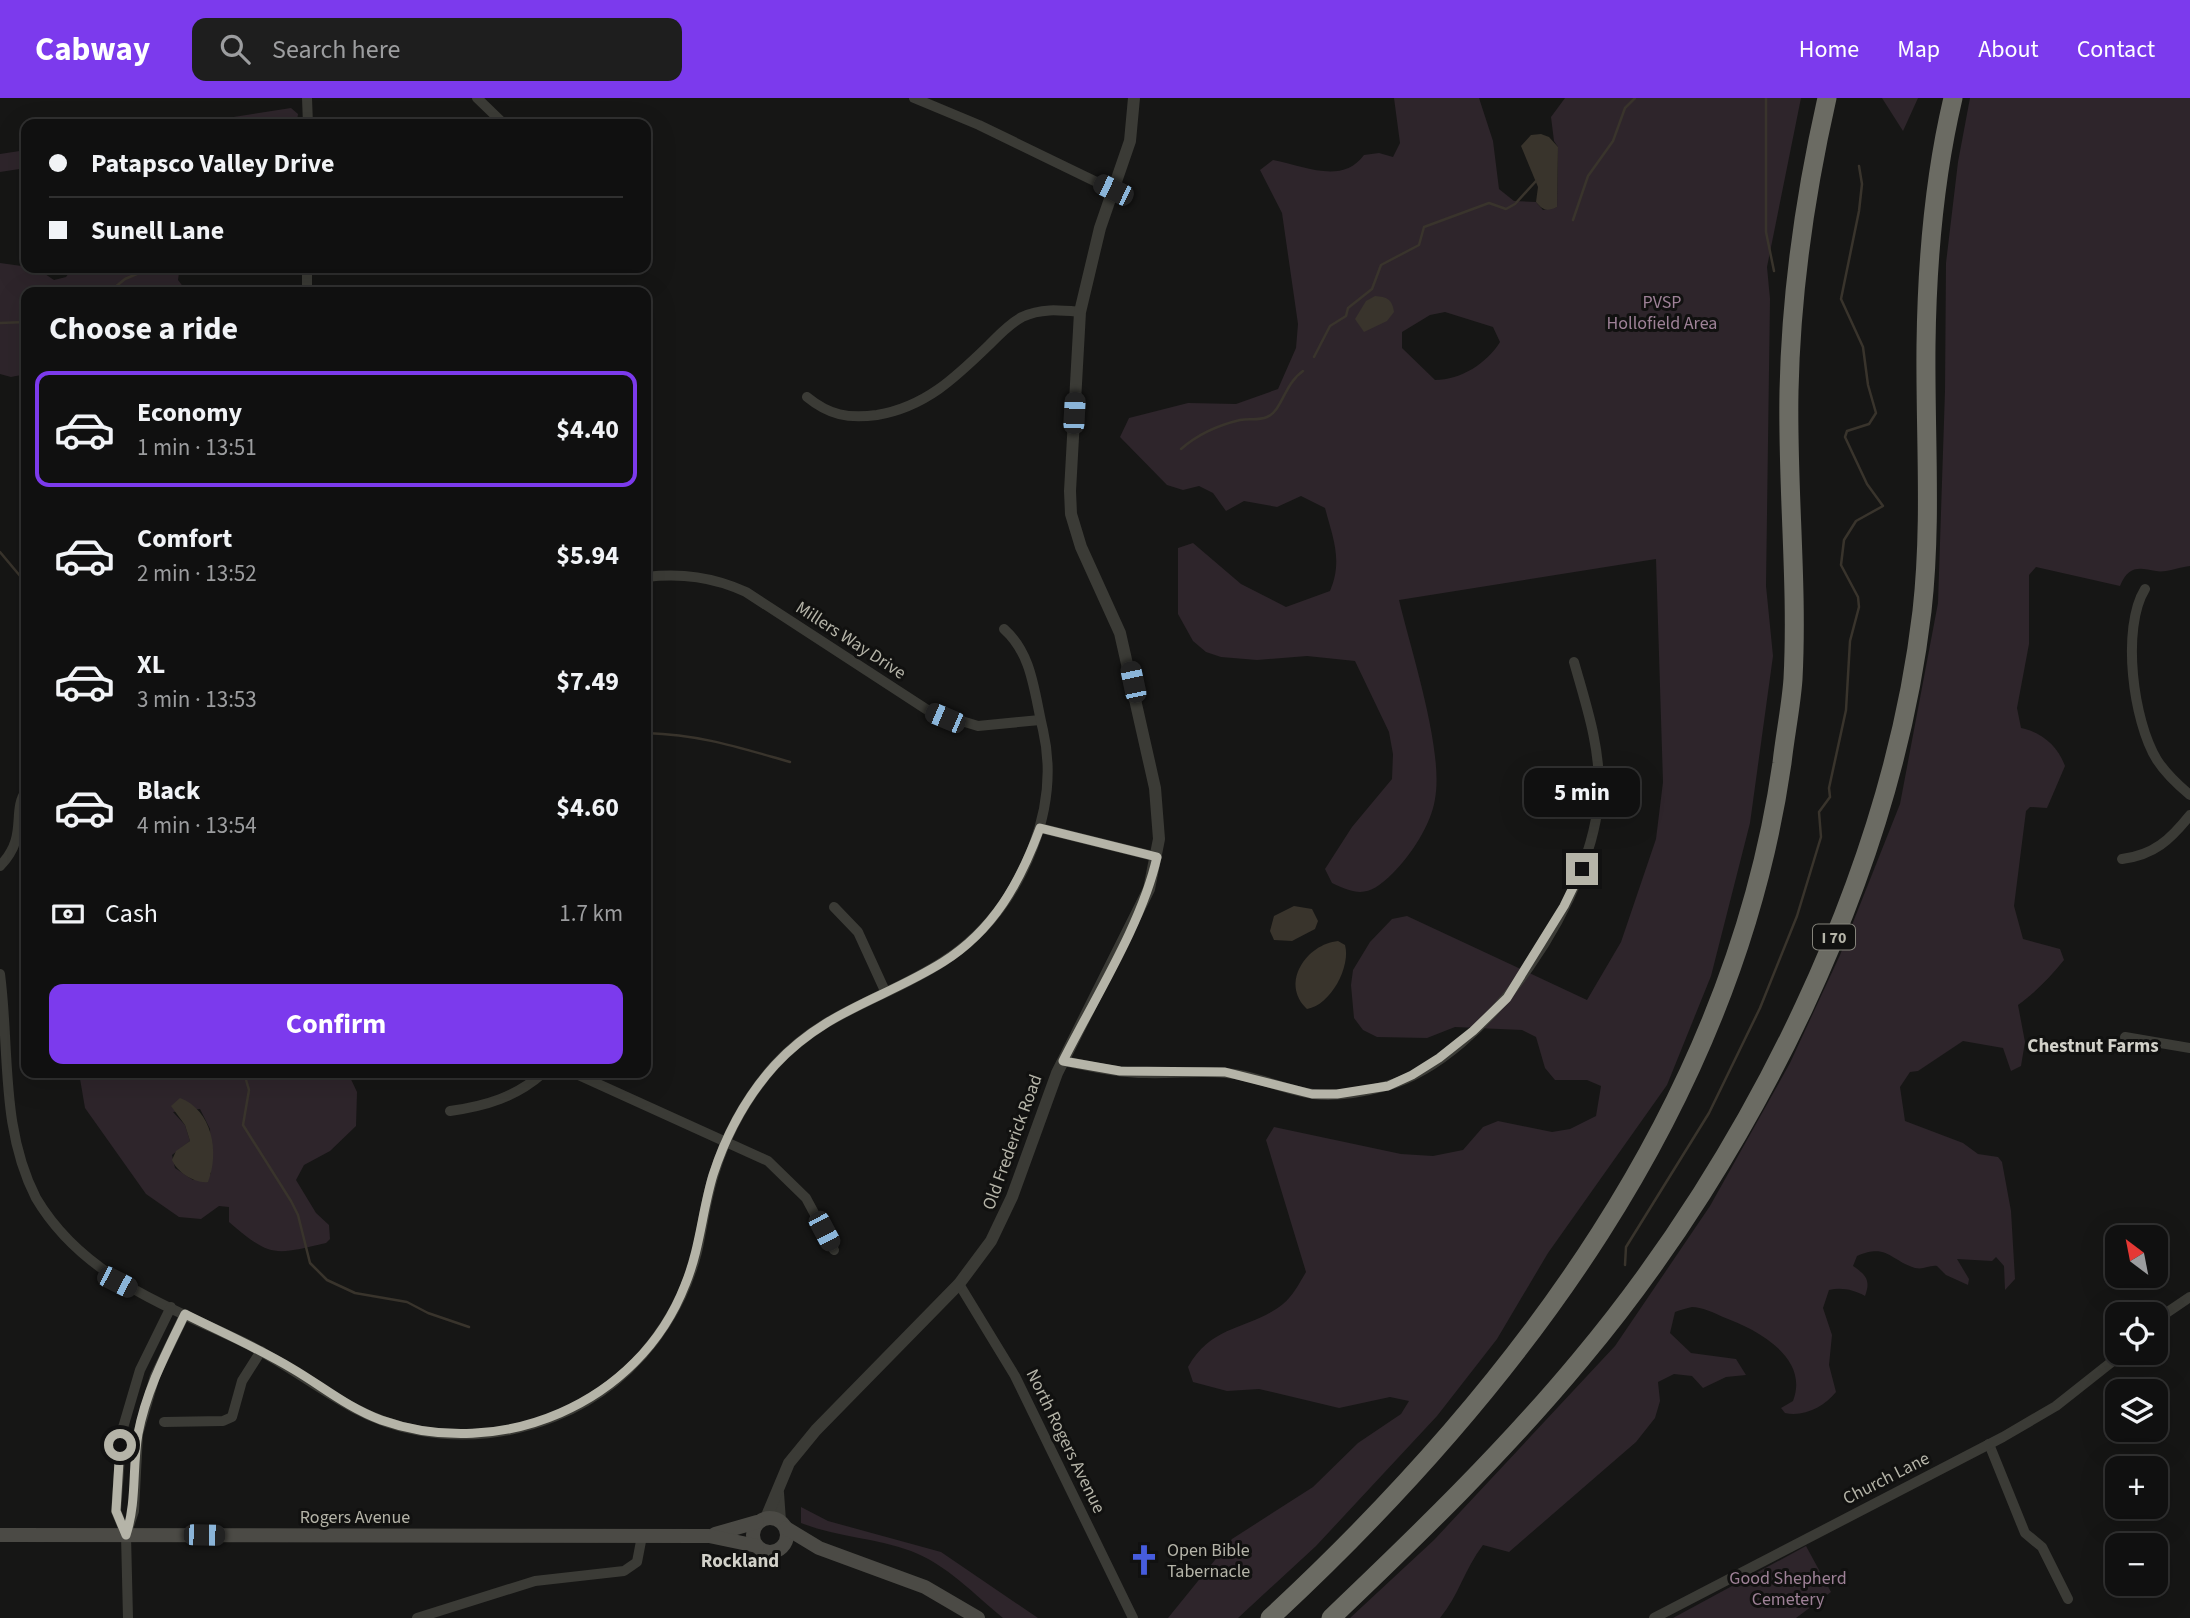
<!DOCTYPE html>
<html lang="en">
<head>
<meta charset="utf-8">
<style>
  :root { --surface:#101010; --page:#1e1e1e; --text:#f1f3f6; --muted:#9c9d9f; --line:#303030; --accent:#7c3aed }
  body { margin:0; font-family:"Source Sans 3",sans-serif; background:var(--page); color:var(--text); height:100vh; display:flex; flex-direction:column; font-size:26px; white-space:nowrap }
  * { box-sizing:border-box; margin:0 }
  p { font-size:23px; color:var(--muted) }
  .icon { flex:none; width:38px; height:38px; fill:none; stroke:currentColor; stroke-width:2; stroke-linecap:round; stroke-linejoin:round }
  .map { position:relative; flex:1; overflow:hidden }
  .sheet { position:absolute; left:21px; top:189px; width:630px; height:791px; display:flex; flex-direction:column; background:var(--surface); border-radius:14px; box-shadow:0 7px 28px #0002,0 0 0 2px var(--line) }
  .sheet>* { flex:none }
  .banner { position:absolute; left:21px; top:21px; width:630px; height:154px; border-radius:14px; box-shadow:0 7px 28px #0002,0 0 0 2px var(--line); display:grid; align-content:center; height:154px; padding:0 28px; background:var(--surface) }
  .needle { width:46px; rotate:328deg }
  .buttons { position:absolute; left:2105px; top:1127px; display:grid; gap:14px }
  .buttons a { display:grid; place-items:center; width:63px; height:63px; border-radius:14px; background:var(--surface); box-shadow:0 7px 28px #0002,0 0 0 2px var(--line); font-size:35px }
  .end { position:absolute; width:32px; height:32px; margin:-16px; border:9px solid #b5b4a8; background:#111; box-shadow:0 0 0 4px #111 }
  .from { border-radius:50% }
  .bubble { position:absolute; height:49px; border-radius:14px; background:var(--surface); box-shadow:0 7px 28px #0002,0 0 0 2px var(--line); font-size:23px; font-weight:700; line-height:49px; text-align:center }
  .car { position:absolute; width:21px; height:42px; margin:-21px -10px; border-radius:9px; box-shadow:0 0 5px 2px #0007; background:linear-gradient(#222 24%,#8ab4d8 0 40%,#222 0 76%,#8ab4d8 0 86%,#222 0) }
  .banner b { display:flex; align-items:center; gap:24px; height:66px; font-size:26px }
  .banner b+b { border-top:2px solid var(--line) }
  .banner i { width:18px; height:18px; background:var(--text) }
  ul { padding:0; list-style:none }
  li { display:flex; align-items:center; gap:21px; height:116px; margin:0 14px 10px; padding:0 14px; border:4px solid transparent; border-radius:14px }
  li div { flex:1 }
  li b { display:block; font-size:26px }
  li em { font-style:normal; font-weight:700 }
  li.selected { border-color:var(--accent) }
  li>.icon { width:63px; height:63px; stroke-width:1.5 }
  h2 { padding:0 28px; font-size:32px; line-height:84px }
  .pay { display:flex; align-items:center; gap:18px; height:77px; padding:0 28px; font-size:26px }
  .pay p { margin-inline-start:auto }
  .button { display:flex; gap:14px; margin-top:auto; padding:14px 28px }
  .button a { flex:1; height:80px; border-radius:14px; background:var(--accent); color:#fff; font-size:28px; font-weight:700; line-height:80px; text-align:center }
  header { display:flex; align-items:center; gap:42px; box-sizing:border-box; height:98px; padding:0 35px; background:var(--accent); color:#fff }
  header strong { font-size:33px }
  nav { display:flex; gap:38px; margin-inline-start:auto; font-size:24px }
  .search { width:490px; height:63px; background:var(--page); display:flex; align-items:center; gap:18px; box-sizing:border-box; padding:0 24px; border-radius:14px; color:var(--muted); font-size:26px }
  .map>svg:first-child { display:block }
  .green { fill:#2e252b; fill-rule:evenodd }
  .water { fill:#39342c }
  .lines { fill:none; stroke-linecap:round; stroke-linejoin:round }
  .stream { stroke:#39342c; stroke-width:2.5 }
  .minor { stroke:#3b3b36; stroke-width:10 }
  .tertiary { stroke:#3b3b36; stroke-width:12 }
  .secondary { stroke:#4b4a45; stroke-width:14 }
  .motorway { stroke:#6b6b63; stroke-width:19 }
  .route { stroke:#b5b4a8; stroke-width:9 }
  .labels { text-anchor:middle; stroke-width:6; stroke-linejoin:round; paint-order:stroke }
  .shield { fill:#111110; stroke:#84837a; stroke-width:2 }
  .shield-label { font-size:16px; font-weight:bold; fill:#b5b4a8 }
  .park-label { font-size:18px; fill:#9e8197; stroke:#111110 }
  .street-label { font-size:18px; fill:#b5b4a8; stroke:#111110 }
  .poi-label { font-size:18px; fill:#b5b4a8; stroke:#111110; text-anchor:start }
  .neighbourhood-label { font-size:19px; font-weight:bold; fill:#d2d1c9; stroke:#111110 }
</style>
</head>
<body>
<header>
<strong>Cabway</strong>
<div class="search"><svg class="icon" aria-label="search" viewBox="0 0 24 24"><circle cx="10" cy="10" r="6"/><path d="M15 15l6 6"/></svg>Search here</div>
<nav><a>Home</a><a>Map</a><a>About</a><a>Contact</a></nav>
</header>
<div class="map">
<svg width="2190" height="1520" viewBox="0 0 2190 1520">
  <rect width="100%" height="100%" fill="#161615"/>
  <g class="green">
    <path d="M1394,0H1479L1493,43L1499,91L1514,103L1536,104L1543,112L1557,109L1558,49L1554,43L1551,19L1565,0H1801L1767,169L1770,201L1766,488L1773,558L1750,725L1711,878L1667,987L1548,1155L1497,1241L1437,1318L1316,1448L1238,1520H1168L1232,1441L1313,1389L1358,1345L1401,1316L1409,1303L1390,1299L1339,1310L1259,1291L1227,1293L1193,1284L1188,1269C1213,1225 1249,1233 1283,1206C1293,1198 1300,1184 1306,1174L1266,1042L1274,1029L1401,1056L1433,1058L1463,1052L1483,1029L1498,1023L1552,1034L1570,1031L1596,1018L1601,988L1587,982H1555L1545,970L1536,939L1522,932L1455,929L1427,940L1377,939L1363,932L1354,920L1351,887L1353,872L1370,844L1392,821L1407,818L1587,902L1621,844L1656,741L1663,684L1656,461L1399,502C1411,553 1444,652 1435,701C1431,727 1411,757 1393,775C1371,797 1360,799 1332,785L1325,771L1352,729L1392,681L1393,656L1389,634L1355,563L1307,558L1257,562L1221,559L1206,554L1193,543L1178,516V450L1193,445L1241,486L1286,509L1330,493C1343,463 1333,440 1325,410L1301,398L1277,409L1244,403L1226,413L1213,395L1199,388L1183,392L1167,387L1120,339L1129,320L1188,305L1236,306L1278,291L1296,250L1298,226L1282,115L1260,72L1273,62C1305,68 1342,87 1364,57L1379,55L1393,59L1400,45ZM1445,214L1493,229L1500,244C1487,265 1461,282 1435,282L1402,250V234L1430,217Z"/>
    <path d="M1882,0H1918L1903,33Z"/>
    <path d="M1970,0H2190V468C2180,469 2165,475 2156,473C2138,469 2128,468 2120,488L2036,469L2029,477V546L2017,610L2021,630C2041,634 2058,648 2065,668L2047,710L2030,709L2026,713L2014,808L2023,841L2060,851L2064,862C2051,878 2035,895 2018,907L2025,944L2021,968L2011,973L2003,950L1963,943L1918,973L1910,974L1900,989L1905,1023L1963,1045L1978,1056L1998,1059L2002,1064L2011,1113L2015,1181L2005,1192L2004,1168L1996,1159L1992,1163L1957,1161L1969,1181L1968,1187L1946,1177L1937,1168C1929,1167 1924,1172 1915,1170C1890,1162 1887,1145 1857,1158L1853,1168C1866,1177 1871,1182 1865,1198C1854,1192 1842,1189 1829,1192L1823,1210L1832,1237L1829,1267L1836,1294C1824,1309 1804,1319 1785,1315L1781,1310L1793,1303C1810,1259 1756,1231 1723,1219C1715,1215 1701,1209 1692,1209C1687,1210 1680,1212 1675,1214L1670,1235L1691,1255L1736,1261L1746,1277L1726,1279L1703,1290L1692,1278L1674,1276L1658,1284L1660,1303L1655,1320L1636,1344L1509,1454L1483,1447C1464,1472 1459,1497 1440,1520H1350L1434,1442L1615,1248L1710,1108L1790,965L1840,857L1900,706L1938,505L1945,293L1946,165L1958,64Z"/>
    <path d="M291,10L298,16L297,23L291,26H189Z"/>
    <path d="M26,52V70L0,74V56Z"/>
    <path d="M0,165L36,170L54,182L66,179L73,170H191L179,175L178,182L187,194H26V276L11,279L0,276Z"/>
    <path d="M79,975H348L357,994L356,1028L330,1053L304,1067L296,1082L316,1115L329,1127L330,1141L326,1145C274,1157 271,1160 229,1124V1109L219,1108L201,1121L179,1119L146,1096L85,1010ZM200,1011L210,1031L211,1076L193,1082L175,1070L172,1057L190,1043L185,1027L173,1014Z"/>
    <path d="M801,1409L828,1423L941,1454L1038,1520H1003C975,1497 946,1466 911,1453C876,1440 837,1439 801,1425Z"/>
    <path d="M1806,1448L1831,1494L1796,1520H1673Z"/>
  </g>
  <g class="water">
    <path d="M1541,36L1549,39L1558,49L1557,109C1546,114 1543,112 1536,104L1538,89L1521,48L1531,37Z"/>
    <path d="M1375,198C1387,199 1392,201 1394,214L1387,223L1364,234L1355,221L1366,203Z"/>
    <path d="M1294,808L1312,811L1318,823L1315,831L1292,843L1274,842L1270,833L1274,818Z"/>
    <path d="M1338,843L1345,847C1351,868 1331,907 1307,911C1279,885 1307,846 1338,843Z"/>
    <path d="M180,1000C212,1012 220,1054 208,1084C195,1086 177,1074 172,1062L176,1053L190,1043L185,1027L171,1008Z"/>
  </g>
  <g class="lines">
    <g class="stream">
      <path d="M1766,0V134L1774,173"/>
      <path d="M1573,122L1588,78L1613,43L1625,10L1635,0"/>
      <path d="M109,194L125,181L151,170"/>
      <path d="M0,225L26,224"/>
      <path d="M1314,259L1330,228L1346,218L1348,210L1372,191L1381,167L1419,147L1424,129L1489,105L1506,111L1515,106L1536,83"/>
      <path d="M1181,351C1198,336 1219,327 1240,322C1249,320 1258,323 1267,319C1282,313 1284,286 1303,273"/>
      <path d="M0,454L26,485"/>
      <path d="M646,635C702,637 737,649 790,664"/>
      <path d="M244,975L249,992L243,1027L291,1103L298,1117L310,1165L327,1182L355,1195L407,1204L428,1215L469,1229"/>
      <path d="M1625,1167L1626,1149L1709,1015L1760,910L1797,818L1821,739L1819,714L1830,699L1829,690L1846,612L1850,543L1859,509L1858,499L1841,467L1844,442L1856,423L1883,408L1867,386L1845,339L1847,333L1869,326L1876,315L1868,287L1863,249L1841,201L1859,113L1862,86L1859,68"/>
    </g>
    <g class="minor">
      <path d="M307,0L308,26"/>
      <path d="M477,0L504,26"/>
      <path d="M914,0L979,27L1113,92"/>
      <path d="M307,194V170"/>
      <path d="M807,299C829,317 848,321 877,317C925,309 955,280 989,247C999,237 1009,226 1022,219C1041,210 1059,212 1080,214"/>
      <path d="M646,479C682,475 713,479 746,494L929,613L978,628L1040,622"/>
      <path d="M2145,491C2121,530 2133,623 2157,662C2166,676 2178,687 2190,697"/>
      <path d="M1040,730L1157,759"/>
      <path d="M2122,761C2154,757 2170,742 2190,717"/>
      <path d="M0,768C29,738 11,714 26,693"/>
      <path d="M834,809L858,834L885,893"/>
      <path d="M0,876C10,952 0,1030 36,1100C82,1178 165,1207 243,1244C283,1263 316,1290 354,1310C436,1354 542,1342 614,1284C655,1251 684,1204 697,1154C703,1127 706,1099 715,1073C727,1035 747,999 773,969C824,912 884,902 944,863C986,836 1015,796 1033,749C1047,712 1052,671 1043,632C1034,595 1033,557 1004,531"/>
      <path d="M646,876L647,875"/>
      <path d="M2125,939L2190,950"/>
      <path d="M1063,963C1090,968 1118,975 1146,975C1173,976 1199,972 1226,975C1256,977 1283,992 1313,996C1336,999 1364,994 1386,988C1488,960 1596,795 1599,693C1600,647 1586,607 1574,564"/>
      <path d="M574,975L768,1063L806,1100L834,1152"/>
      <path d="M450,1013C486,1008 516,999 543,975"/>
      <path d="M959,1186L1015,1278L1133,1520"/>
      <path d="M2156,1222L2190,1199"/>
      <path d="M164,1324L223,1323L232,1319L242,1283L261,1253"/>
      <path d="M1989,1346L2025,1435L2042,1449L2068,1501"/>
      <path d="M126,1437L116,1413L122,1333L140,1272L171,1209"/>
      <path d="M128,1520L126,1437L134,1413L138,1336L155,1278L185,1216"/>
      <path d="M417,1520L535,1483L624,1473L637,1464L642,1438"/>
      <path d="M1654,1520L2003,1339L2056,1308L2123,1255"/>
    </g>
    <g class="tertiary">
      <path d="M778,1395L780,1423"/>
      <path d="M766,1420L789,1365L816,1332L959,1186L991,1143L1012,1099L1057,975L1149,791L1159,741L1155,690L1120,535L1081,449L1071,416L1070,393L1080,214L1100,130L1130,43L1134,0"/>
    </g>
    <g class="secondary">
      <circle cx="770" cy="1437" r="17"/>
      <path d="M786,1430L819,1450L925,1489L978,1520"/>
      <path d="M715,1436L757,1424"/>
      <path d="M0,1437L709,1438L757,1448"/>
    </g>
    <g class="motorway">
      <path d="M1270,1520C1517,1291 1733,1007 1782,665C1785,637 1791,609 1793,581C1798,485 1787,389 1789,293C1791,194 1805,97 1827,0"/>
      <path d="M1331,1520C1418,1437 1504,1354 1581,1261C1751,1058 1891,777 1922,513C1932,424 1925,336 1926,247C1927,165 1934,80 1953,0"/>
    </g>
  </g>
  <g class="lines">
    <path class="route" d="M120,1347L116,1413L126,1437C137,1403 132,1370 138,1336C146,1293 166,1255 185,1216C221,1234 258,1250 293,1271C322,1288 348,1310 381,1322C500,1364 639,1306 685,1187C700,1151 702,1113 713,1077C726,1037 747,998 775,967C826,912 884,901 943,864C994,832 1020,784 1040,730L1157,759C1142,826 1094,901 1063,963L1120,973L1225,974L1312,996H1337L1388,988L1412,977L1439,960L1473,933L1507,900L1564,808L1582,771"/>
  </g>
  <defs>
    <symbol id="church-bare" viewBox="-9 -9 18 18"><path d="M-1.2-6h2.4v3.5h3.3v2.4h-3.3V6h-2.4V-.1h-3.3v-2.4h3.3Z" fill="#465cdd" stroke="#111110" stroke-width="2.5" paint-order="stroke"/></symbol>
  </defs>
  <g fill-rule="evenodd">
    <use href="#church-bare" x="1122" y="1440" width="44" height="44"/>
  </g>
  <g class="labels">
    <rect class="shield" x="1813" y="826.5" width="42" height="25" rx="5"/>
    <g class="shield-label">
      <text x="1834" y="845">I 70</text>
    </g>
    <g class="park-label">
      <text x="1662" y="210">PVSP<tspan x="1662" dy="21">Hollofield Area</tspan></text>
      <text x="1788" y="1486">Good Shepherd<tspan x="1788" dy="21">Cemetery</tspan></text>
    </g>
    <g class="street-label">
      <text transform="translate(851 542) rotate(33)" y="6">Millers Way Drive</text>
      <text transform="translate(1012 1044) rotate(-70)" y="6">Old Frederick Road</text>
      <text transform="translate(1066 1343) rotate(64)" y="6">North Rogers Avenue</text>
      <text transform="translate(1886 1380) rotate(-27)" y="6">Church Lane</text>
      <text x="355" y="1425">Rogers Avenue</text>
    </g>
    <g class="poi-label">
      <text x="1167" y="1458">Open Bible<tspan x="1167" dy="21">Tabernacle</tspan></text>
    </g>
    <g class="neighbourhood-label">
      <text x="2093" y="954">Chestnut Farms</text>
      <text x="740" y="1469">Rockland</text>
    </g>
  </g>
</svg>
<div class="buttons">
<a><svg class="needle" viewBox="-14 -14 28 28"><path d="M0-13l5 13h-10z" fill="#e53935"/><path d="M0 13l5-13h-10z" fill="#9c9d9f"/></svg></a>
<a><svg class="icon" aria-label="locate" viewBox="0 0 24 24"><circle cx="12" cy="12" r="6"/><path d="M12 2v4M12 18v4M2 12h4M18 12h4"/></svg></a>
<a><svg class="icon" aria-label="layers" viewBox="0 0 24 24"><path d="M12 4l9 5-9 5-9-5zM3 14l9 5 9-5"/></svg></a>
<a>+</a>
<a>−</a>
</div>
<i class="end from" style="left:120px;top:1347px"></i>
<i class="end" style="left:1582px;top:771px"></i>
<div class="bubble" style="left:1524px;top:670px;width:116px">5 min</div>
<i class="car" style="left:1113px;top:92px;rotate:296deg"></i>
<i class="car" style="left:1074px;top:315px;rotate:3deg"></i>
<i class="car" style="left:1133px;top:584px;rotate:348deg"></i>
<i class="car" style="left:945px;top:620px;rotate:293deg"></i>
<i class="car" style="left:824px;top:1133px;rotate:152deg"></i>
<i class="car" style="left:117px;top:1184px;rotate:117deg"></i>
<i class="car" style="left:204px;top:1437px;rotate:91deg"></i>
<div class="banner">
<b><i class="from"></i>Patapsco Valley Drive</b>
<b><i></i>Sunell Lane</b>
</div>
<section class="sheet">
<h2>Choose a ride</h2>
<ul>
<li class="selected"><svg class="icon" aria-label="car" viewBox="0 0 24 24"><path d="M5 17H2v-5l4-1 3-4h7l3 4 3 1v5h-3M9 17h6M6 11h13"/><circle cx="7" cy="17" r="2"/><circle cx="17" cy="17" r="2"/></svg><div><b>Economy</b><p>1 min · 13:51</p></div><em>$4.40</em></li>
<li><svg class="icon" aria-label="car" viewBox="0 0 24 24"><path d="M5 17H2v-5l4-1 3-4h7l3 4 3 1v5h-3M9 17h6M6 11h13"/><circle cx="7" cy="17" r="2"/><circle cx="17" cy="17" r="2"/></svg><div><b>Comfort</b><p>2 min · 13:52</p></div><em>$5.94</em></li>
<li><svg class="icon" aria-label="car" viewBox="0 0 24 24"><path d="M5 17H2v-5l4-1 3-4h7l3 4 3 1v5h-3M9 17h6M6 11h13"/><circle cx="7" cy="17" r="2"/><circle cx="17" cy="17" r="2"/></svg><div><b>XL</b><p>3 min · 13:53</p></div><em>$7.49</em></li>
<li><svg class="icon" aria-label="car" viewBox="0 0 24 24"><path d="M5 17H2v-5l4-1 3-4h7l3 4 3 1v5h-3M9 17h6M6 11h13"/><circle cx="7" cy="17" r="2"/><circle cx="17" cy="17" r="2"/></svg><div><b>Black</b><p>4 min · 13:54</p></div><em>$4.60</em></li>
</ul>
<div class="pay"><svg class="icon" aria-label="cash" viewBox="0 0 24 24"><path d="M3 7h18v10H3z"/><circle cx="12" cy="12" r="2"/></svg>Cash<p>1.7 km</p></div>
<div class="button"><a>Confirm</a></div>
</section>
</div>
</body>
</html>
